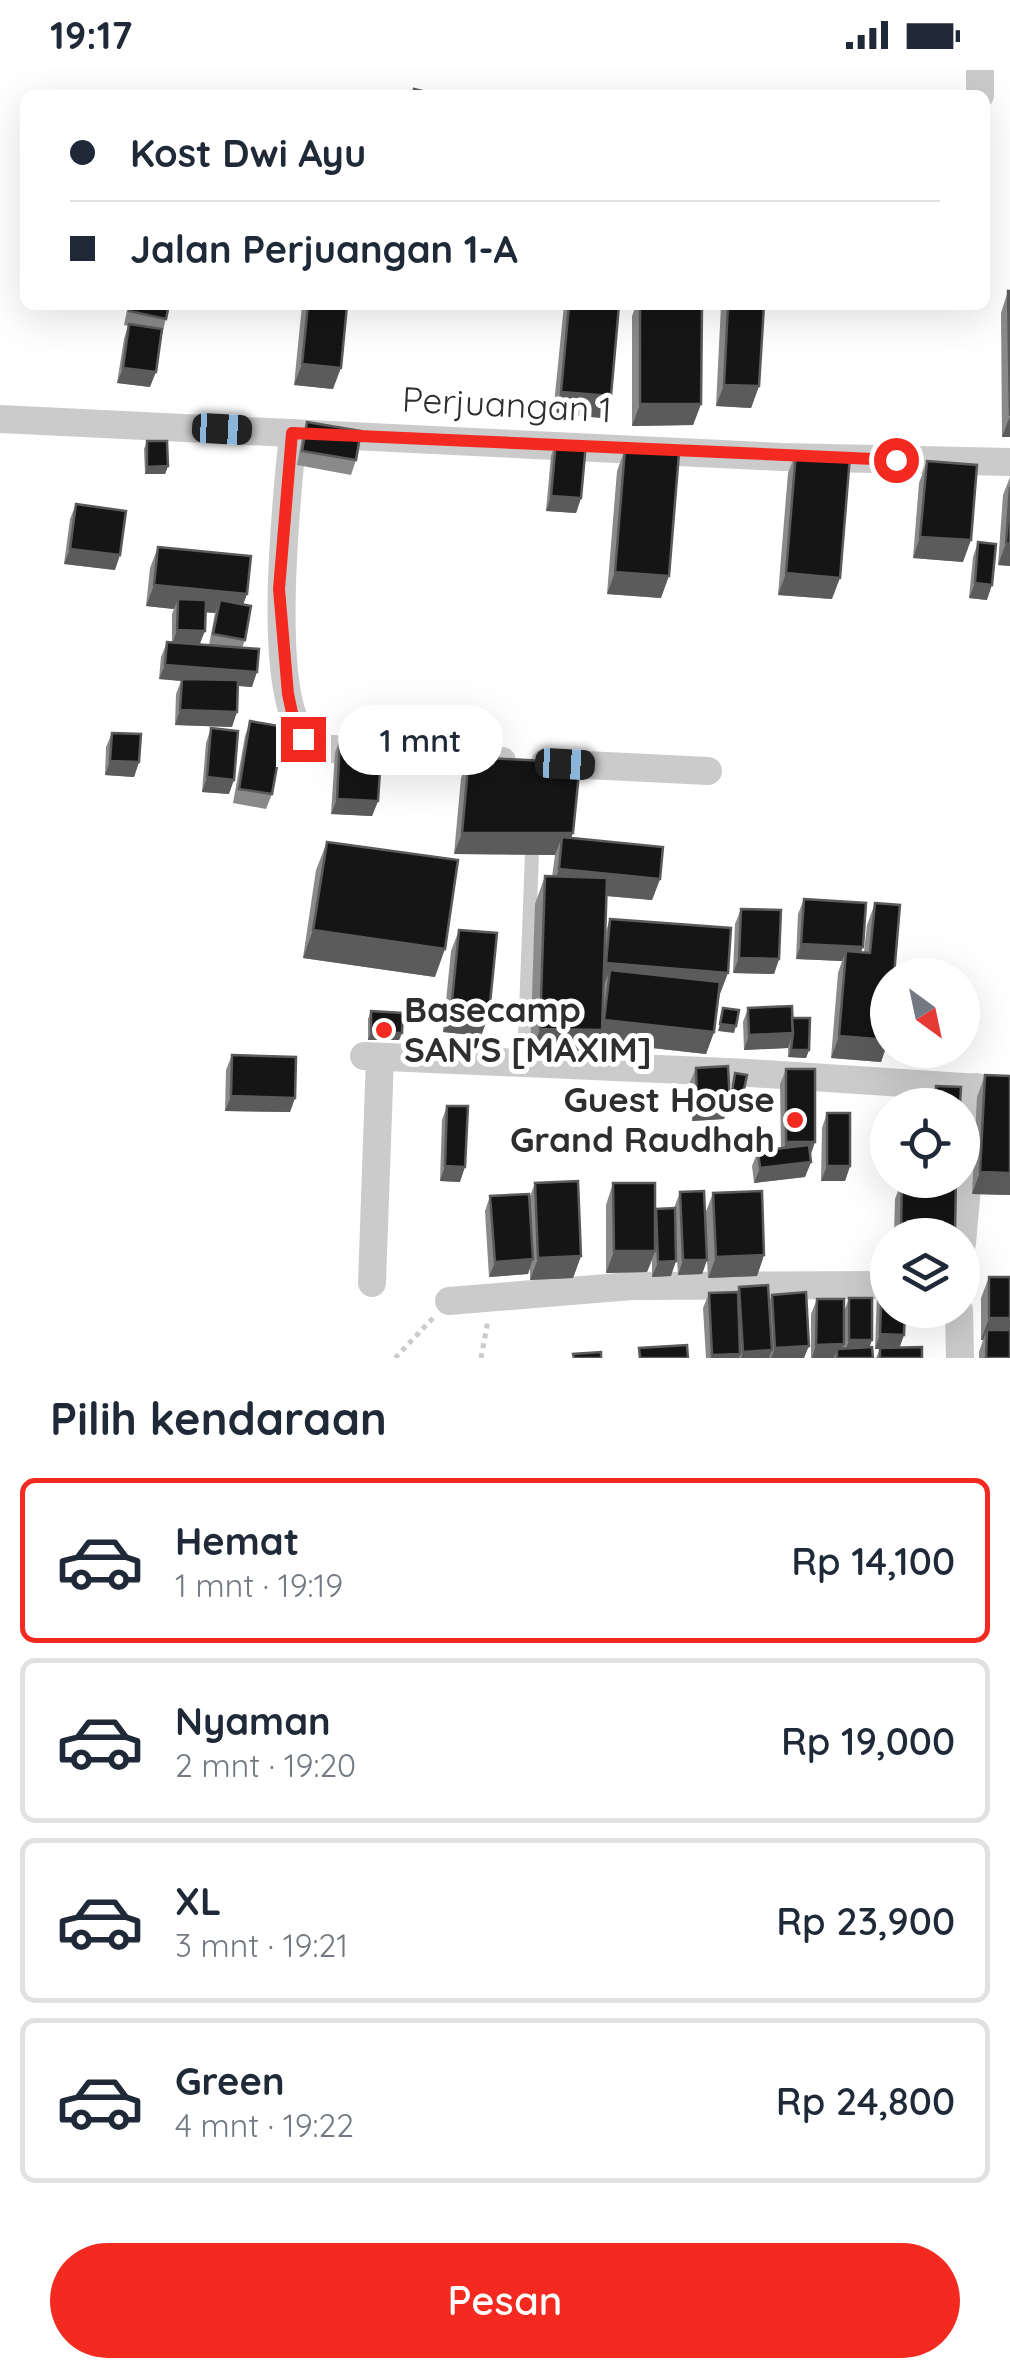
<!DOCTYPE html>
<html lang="id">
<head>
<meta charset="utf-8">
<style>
  :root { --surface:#fff; --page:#f6f6f7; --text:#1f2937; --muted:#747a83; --line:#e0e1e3; --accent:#f42a21 }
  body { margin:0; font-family:Quicksand,sans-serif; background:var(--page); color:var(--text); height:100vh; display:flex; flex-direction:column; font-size:38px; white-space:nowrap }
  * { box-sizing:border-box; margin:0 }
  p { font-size:32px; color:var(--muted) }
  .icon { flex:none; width:55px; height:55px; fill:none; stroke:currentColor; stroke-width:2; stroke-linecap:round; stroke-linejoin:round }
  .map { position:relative; height:1288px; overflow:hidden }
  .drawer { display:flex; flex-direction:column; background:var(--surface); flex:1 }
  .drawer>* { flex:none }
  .banner { position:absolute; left:20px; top:20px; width:970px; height:220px; border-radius:15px; box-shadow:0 10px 40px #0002; display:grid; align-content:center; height:220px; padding:0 50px; background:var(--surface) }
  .needle { width:65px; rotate:147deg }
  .controls { position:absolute; left:870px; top:888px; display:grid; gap:20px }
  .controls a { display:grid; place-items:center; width:110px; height:110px; border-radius:50%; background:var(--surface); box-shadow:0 10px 40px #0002; font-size:50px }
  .end { position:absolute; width:45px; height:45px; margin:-22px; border:12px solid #f42a21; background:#fff; box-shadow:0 0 0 5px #fff }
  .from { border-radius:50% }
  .bubble { position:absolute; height:70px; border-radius:35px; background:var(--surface); box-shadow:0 10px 40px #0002; font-size:32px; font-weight:600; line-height:70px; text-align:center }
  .car { position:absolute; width:30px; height:60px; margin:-30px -15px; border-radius:12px; box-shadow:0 0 8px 2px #0007; background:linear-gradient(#222 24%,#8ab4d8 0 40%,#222 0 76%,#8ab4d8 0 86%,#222 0) }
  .banner b { display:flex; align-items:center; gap:35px; height:95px; font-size:38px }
  .banner b+b { border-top:2px solid var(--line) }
  .banner i { width:25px; height:25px; background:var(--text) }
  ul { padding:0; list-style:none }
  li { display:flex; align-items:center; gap:30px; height:165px; margin:0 20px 15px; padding:0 30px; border:5px solid var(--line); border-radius:15px }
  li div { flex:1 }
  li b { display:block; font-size:38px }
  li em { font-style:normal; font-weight:600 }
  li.active { border-color:var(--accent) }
  li>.icon { width:90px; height:90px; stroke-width:1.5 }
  h2 { padding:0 50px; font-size:45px; line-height:120px }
  .action { display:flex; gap:20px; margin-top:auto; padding:20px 50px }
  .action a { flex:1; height:115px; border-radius:60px; background:var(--accent); color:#fff; font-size:40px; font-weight:600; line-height:115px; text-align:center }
  .status { display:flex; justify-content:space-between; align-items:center; height:70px; padding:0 50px; background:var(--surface); direction:ltr }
  .status svg { height:28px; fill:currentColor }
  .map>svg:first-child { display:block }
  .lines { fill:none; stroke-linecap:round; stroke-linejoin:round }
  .path { stroke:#cbcbcb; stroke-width:5; stroke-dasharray:5 5; stroke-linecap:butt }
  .lane { stroke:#cbcbcb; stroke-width:14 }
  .street { stroke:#cbcbcb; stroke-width:28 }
  .wall { fill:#8a8a8a; fill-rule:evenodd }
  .shaded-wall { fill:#5b5b5b }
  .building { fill:#151515; stroke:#5b5b5b; stroke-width:2.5 }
  .route { stroke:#f42a21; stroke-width:12 }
  .poi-dot { fill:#f42a21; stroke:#fff; stroke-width:4 }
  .labels { text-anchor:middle; stroke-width:10; stroke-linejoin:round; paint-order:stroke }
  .street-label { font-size:35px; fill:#2e2e2e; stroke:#fff }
  .poi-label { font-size:35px; font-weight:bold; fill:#2e2e2e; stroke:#fff; text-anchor:start }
</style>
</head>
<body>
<div class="status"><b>19:17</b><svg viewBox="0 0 49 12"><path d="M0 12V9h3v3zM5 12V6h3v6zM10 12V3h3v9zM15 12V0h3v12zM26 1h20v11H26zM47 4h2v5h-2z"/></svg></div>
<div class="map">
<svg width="1010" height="1288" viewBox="0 0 1010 1288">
  <rect width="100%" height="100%" fill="#fff"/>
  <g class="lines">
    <g class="path">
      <path d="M395,1288L433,1248"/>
      <path d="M481,1288L488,1250"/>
    </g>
    <path class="lane" d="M524,993L532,783"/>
    <g class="street">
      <path d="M980,0V25"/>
      <path d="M0,349L782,387L1010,392"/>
      <path d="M293,363C288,420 259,653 318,678L502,691"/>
      <path d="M545,693L708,701"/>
      <path d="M364,986L749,1003L1010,1020"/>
      <path d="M962,1173L976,1017"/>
      <path d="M372,1213L380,987"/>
      <path d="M449,1231L632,1216L888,1215"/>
      <path d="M959,1240L960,1288"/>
    </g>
  </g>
  <g class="wall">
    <path d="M1008,221L1010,367H1002L1001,243Z"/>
    <path d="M128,235H169L150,317L117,313L124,269L128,256L124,255Z"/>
    <path d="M302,235H347L333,319L294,315Z"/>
    <path d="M564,235H619L603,348L553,344Z"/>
    <path d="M636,235H640L701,334L693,355L632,356V246Z"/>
    <path d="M721,235H764L759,316L751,338L716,336Z"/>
    <path d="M307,352L356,390L351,405L297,395L302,367Z"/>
    <path d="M147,371L168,396L165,404H145L144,379Z"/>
    <path d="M556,371L581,428L576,443L546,441L551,386Z"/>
    <path d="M625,379L661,528L607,524L617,401Z"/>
    <path d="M796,382L832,529L778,525L788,403Z"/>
    <path d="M927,391L963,492L913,488L919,413Z"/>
    <path d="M1010,407V496L998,495L1003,425Z"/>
    <path d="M76,434L115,500L64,494L70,449Z"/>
    <path d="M978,472L987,530L969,528L973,487Z"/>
    <path d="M158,477L247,524L243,534L245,570L242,578L252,617L238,616L232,657L175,655L176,624L181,611L159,609L161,587L167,572H172V544L174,539L146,536L150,498ZM205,542L215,543L209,575L200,574Z"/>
    <path d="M250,651L272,724L266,739L233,733L245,666Z"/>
    <path d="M211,658L229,724L202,722L206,673Z"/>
    <path d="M112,663L139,692L134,707L105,705L106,677Z"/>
    <path d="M340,668L378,731L372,746L331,744L335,683Z"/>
    <path d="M469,687L571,768L660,809L652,830L606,826L605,864L610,849L720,924L714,962L706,984L598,972L592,988L530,987L535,834L545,806L552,807L555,785L454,784L461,708Z"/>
    <path d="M327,772L435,907L303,888L316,800Z"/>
    <path d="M804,829L863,877L861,882H864L867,855L875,833L888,905V977H886L881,992L831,988L838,903L842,891L796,889L798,844Z"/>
    <path d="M741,839L779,889L774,904L733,903L735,854Z"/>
    <path d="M459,860L489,944L481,966L443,962L451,881Z"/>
    <path d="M748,938L792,948L809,980L806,988L788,987V976V978L744,980L743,952Z"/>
    <path d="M371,941L402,963L399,970H368V949Z"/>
    <path d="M232,985L295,1028L290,1042L225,1041L226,1000Z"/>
    <path d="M696,998L730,1025L735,1003L743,1024L741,1031L730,1029L724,1049L692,1051L690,1012Z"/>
    <path d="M786,999L811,1092L805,1107L754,1113L752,1096L758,1081L781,1079L780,1014Z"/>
    <path d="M985,1005L1010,1006V1125L972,1124L977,1027Z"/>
    <path d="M936,1016L960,1035H931Z"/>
    <path d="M447,1036L460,1112L440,1111L442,1050Z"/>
    <path d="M827,1043L850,1096L845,1111H821L822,1058Z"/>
    <path d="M902,1110H956L954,1165H894L895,1129Z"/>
    <path d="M535,1113L581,1186L573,1208L530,1210V1198L528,1204L489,1207L485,1141L490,1126L529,1129Z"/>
    <path d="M613,1113L655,1142L674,1138L680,1122L705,1144L713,1123L764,1185L757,1206L708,1208L707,1190L702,1204L678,1205L676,1174L671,1206L652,1207V1190L647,1202L606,1203V1135Z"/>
    <path d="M989,1207L1010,1288H979V1282L983,1270H981V1228Z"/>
    <path d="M882,1209L904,1265L899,1277L880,1288H876L880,1279H875L877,1224Z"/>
    <path d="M739,1217L769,1232L772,1225L804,1288H706L703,1238L709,1223L737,1222Z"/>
    <path d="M849,1228L873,1288H811V1244L817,1229L844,1242Z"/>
  </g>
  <g class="shaded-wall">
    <path d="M302,294L341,298L333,319L294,315Z"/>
    <path d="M123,298L156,302L150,317L117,313Z"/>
    <path d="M724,315L759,316L751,338L716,336Z"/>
    <path d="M561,322L611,326L603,348L553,344Z"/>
    <path d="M640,334H701L693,355L632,356Z"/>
    <path d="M1010,346V367H1002Z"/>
    <path d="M168,396L165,404H145L147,397Z"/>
    <path d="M551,426L581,428L576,443L546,441Z"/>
    <path d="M920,467L971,470L963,492L913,488Z"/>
    <path d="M1006,473L1010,474V496L998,495Z"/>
    <path d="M70,479L120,485L115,500L64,494Z"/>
    <path d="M615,502L669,506L661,528L607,524Z"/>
    <path d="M786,503L840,508L832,529L778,525Z"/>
    <path d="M975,513L992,515L987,530L969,528Z"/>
    <path d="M154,515L247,524L239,546L220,530L215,543L177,540L178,529L174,539L146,536Z"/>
    <path d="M177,560L205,561L199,576L172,575Z"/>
    <path d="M165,595L257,602L252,617L159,609Z"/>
    <path d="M180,640L237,642L232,657L175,655Z"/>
    <path d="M110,691L139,692L134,707L105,705Z"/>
    <path d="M207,707L234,710L229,724L202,722Z"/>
    <path d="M337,729L378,731L372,746L331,744Z"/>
    <path d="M462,763H573L565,785L562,767L555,785L454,784Z"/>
    <path d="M559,799L660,809L652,830L551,821Z"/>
    <path d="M313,860L445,879L435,907L303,888Z"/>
    <path d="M801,874L863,877L857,892L846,881L842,891L796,889Z"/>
    <path d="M739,888L779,889L774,904L733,903Z"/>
    <path d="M606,893L728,903L720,924L608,916L610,900L604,915H598Z"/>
    <path d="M451,941L489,944L481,966L443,962Z"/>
    <path d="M604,950L714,962L706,984L598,972L592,988L530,987L540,959L601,960Z"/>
    <path d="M720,954L736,956L734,963L718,961Z"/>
    <path d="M371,962L402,963L399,970H368Z"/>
    <path d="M793,963L788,978L744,980L749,965Z"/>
    <path d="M839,966L888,968V977H886L881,992L831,988Z"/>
    <path d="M791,980H809L806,988L788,987Z"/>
    <path d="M231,1026L295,1028L290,1042L225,1041Z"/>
    <path d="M730,1034L724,1049L692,1051L697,1036Z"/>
    <path d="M786,1072H815L810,1087H781Z"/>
    <path d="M811,1092L805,1107L754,1113L760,1098Z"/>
    <path d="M445,1096L465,1097L460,1112L440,1111Z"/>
    <path d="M827,1096H850L845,1111H821Z"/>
    <path d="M980,1102L1010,1103V1125L972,1124Z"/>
    <path d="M901,1160L955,1162L954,1165H899Z"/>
    <path d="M614,1181H655L647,1202L606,1203Z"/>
    <path d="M764,1185L757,1206L708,1208L716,1187Z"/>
    <path d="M581,1186L573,1208L530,1210L538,1188Z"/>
    <path d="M533,1189L528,1204L489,1207L495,1192Z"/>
    <path d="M683,1190H707L702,1204L678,1205Z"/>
    <path d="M676,1191L671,1206L652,1207L658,1192Z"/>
    <path d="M989,1248H1010V1270L987,1260L983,1270H981Z"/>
    <path d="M880,1264L904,1265L899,1279H875Z"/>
    <path d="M849,1270H872L867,1285H844Z"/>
    <path d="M844,1274L839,1288L837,1279L834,1288H812L816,1275Z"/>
    <path d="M809,1276L804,1288H771L775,1278Z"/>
    <path d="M772,1280L769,1288H741L743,1282Z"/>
    <path d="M740,1284L739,1288H711L712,1285Z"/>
  </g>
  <g class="building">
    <path d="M414,19L439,25H413Z"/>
    <path d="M1008,221H1010V346Z"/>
    <path d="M130,235H169L166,249L129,241Z"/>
    <path d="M308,235H347L341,298L302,294Z"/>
    <path d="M569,235H619L611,326L561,322Z"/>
    <path d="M640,235H702L701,334H640Z"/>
    <path d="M728,235H764L759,316L724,315Z"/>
    <path d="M129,254L162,259L156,302L123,298Z"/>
    <path d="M307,352L361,361L356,390L302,381Z"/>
    <path d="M147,371H167L168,396L147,397Z"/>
    <path d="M556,371L586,373L581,428L551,426Z"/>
    <path d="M625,379L679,383L669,506L615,502Z"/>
    <path d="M796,382L850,386L840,508L786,503Z"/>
    <path d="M927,391L977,395L971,470L920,467Z"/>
    <path d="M1010,417V474L1006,473Z"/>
    <path d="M76,434L126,441L120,485L70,479Z"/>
    <path d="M978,472L996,474L992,515L975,513Z"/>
    <path d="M158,477L251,486L247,524L154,515Z"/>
    <path d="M178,529L206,530L205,561L177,560Z"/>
    <path d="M220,530L251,536L245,570L213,564Z"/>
    <path d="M167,572L259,579L257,602L165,595Z"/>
    <path d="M182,609L238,610L237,642L180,640Z"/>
    <path d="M250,651L284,657L272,724L239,719Z"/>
    <path d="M211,658L238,661L234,710L207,707Z"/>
    <path d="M112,663L141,664L139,692L110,691Z"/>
    <path d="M340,668L382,671L378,731L337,729Z"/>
    <path d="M469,687L580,693L573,763H462Z"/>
    <path d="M562,767L663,777L660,809L559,799Z"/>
    <path d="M327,772L458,790L445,879L313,860Z"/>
    <path d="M545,806L607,808L602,960L540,959Z"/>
    <path d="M804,829L866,833L863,877L801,874Z"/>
    <path d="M875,833L900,835L894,905H888V970L839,966L846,881L870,883Z"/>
    <path d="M741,839L781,840L779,889L739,888Z"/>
    <path d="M610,849L731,858L728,903L606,893Z"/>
    <path d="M459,860L497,863L489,944L451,941Z"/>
    <path d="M610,900L720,912L714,962L604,950Z"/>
    <path d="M792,936L793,963L749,965L748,938Z"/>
    <path d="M723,938L739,940L736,956L720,954Z"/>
    <path d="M371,941L403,943L402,963L371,962Z"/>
    <path d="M792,948H810L809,980H791L793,963Z"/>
    <path d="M232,985L296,987L295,1028L231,1026Z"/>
    <path d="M728,996L730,1034L697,1036L696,998Z"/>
    <rect x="786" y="999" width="29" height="73"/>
    <path d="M735,1003L747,1005L743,1024L732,1022Z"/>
    <path d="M985,1005L1010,1006V1103L980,1102Z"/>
    <path d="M936,1016L961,1017L960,1035H935Z"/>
    <path d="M447,1036H468L465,1097L445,1096Z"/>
    <rect x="827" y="1043" width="23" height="53"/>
    <path d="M809,1075L811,1092L760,1098L758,1081Z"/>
    <path d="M902,1110H956L955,1162L901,1160Z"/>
    <path d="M578,1111L581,1186L538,1188L535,1113Z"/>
    <path d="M613,1113H655V1181H614Z"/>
    <path d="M704,1121L707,1190H683L680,1122Z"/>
    <path d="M762,1121L764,1185L716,1187L713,1123Z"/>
    <path d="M529,1124L533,1189L495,1192L490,1126Z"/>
    <path d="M675,1138L676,1191L658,1192L656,1139Z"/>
    <rect x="989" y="1207" width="21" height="41"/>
    <path d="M882,1209L888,1210V1240H905L904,1265L880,1264Z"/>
    <path d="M768,1215L772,1280L743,1282L739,1217Z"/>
    <path d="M738,1222L740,1284L712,1285L709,1223Z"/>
    <path d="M806,1222L809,1276L775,1278L772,1225Z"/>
    <rect x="849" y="1228" width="23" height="42"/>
    <path d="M817,1229H844V1274L816,1275Z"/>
    <path d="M987,1260H1010V1288H986Z"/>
    <path d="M687,1275L688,1288H640L639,1278Z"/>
    <path d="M872,1277L873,1288H837V1279Z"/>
    <path d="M922,1277V1288H880V1278Z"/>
    <path d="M601,1282V1288H574L573,1284Z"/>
  </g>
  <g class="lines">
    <path class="route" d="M303,669L294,652L288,624L279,519L292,363L896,390"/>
  </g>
  <g class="poi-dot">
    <circle cx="384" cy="960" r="10"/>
    <circle cx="795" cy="1050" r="10"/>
  </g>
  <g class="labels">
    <g class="street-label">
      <text transform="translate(507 335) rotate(3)" y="12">Perjuangan 1</text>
    </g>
    <g class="poi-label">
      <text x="404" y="952">Basecamp<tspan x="404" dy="40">SAN'S [MAXIM]</tspan></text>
      <text x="775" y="1042" text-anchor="end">Guest House<tspan x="775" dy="40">Grand Raudhah</tspan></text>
    </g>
  </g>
</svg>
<div class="controls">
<a><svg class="needle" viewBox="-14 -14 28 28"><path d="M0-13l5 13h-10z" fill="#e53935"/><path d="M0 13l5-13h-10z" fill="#747a83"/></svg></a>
<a><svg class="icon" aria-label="locate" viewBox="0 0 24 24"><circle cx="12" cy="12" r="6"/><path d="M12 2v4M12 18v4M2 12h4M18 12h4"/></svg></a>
<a><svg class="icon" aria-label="layers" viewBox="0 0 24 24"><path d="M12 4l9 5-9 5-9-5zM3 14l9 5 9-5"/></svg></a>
</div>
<i class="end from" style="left:896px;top:390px"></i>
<i class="end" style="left:303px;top:669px"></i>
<div class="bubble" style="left:338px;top:635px;width:165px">1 mnt</div>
<i class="car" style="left:222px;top:359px;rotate:93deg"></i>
<i class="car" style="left:565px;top:694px;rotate:93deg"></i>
<div class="banner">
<b><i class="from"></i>Kost Dwi Ayu</b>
<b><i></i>Jalan Perjuangan 1-A</b>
</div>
</div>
<section class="drawer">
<h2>Pilih kendaraan</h2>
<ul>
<li class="active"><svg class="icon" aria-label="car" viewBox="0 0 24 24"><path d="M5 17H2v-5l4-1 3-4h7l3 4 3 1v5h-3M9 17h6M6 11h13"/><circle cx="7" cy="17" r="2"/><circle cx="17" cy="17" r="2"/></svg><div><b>Hemat</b><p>1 mnt · 19:19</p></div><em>Rp 14,100</em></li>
<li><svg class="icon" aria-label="car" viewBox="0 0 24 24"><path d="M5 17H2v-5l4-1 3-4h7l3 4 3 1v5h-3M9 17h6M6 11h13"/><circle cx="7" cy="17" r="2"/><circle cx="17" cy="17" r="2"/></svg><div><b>Nyaman</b><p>2 mnt · 19:20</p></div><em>Rp 19,000</em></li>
<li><svg class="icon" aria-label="car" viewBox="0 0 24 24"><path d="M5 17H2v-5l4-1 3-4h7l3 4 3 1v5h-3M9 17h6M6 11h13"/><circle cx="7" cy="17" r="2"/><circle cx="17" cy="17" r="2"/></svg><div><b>XL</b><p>3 mnt · 19:21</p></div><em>Rp 23,900</em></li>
<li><svg class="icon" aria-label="car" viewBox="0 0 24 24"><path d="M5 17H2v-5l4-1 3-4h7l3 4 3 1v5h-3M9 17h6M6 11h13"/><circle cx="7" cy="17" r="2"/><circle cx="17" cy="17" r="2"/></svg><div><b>Green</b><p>4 mnt · 19:22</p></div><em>Rp 24,800</em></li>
</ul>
<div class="action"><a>Pesan</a></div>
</section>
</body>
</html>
